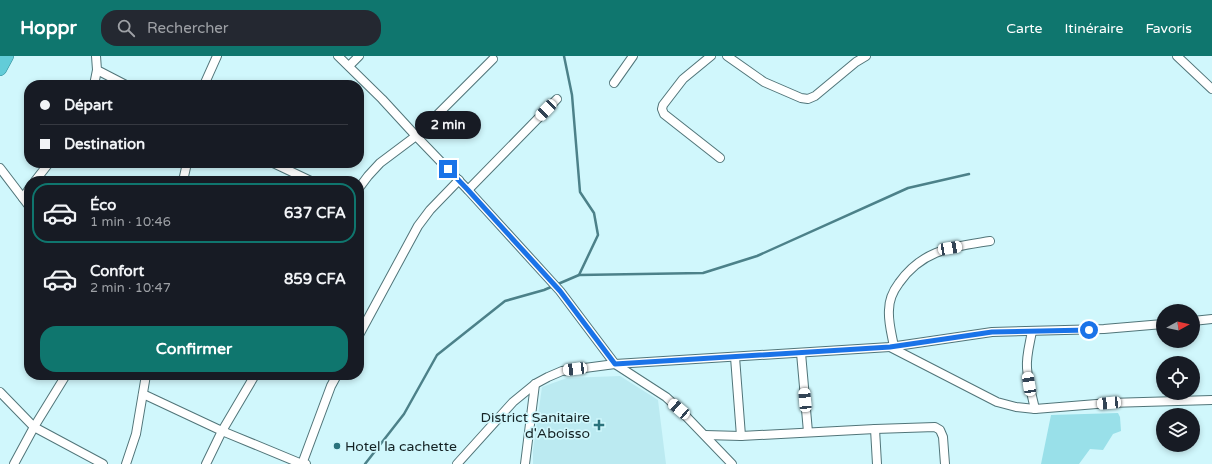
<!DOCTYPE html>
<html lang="fr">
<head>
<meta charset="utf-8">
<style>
  :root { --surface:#171b24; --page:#242831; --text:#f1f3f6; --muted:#9ea1a6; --line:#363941; --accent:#0f766e }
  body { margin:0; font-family:"Varela Round",sans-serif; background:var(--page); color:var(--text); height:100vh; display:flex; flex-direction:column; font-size:15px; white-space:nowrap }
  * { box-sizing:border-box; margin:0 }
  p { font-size:13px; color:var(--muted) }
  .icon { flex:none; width:22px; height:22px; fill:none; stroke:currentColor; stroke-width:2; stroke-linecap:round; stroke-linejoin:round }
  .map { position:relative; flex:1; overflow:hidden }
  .sheet { position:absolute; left:24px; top:120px; width:340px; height:204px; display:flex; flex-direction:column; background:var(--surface); border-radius:16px; box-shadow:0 2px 6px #0003 }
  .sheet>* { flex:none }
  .guide { position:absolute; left:24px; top:24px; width:340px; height:88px; border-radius:16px; box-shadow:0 2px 6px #0003; display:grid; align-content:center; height:88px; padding:0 16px; background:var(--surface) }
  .needle { width:26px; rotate:82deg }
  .controls { position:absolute; left:1156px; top:248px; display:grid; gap:8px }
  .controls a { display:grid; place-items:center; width:44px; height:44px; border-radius:50%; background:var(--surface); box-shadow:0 2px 6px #0003; font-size:20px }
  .end { position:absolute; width:18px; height:18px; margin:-9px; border:5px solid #1a73e8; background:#fff; box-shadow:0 0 0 2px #fff }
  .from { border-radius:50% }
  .bubble { position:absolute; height:28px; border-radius:14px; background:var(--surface); box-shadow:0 2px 6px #0003; font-size:13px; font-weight:700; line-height:28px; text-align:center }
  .car { position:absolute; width:12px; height:24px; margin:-12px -6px; border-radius:5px; box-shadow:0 0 3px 1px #0007; background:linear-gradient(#fff 24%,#345 0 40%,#fff 0 76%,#345 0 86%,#fff 0) }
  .guide b { display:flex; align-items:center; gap:14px; height:38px; font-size:15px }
  .guide b+b { border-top:1px solid var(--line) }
  .guide i { width:10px; height:10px; background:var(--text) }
  ul { padding:7px 0 0; list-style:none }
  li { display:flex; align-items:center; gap:12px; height:60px; margin:0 8px 6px; padding:0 8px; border:2px solid transparent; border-radius:16px }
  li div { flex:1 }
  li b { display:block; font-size:15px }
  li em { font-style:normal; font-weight:700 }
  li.active { border-color:var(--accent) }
  li>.icon { width:36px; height:36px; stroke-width:1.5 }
  .button { display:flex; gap:8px; margin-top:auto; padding:8px 16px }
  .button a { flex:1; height:46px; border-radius:16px; background:var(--accent); color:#fff; font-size:16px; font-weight:700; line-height:46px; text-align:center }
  header { display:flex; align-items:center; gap:24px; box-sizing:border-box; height:56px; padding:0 20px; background:var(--accent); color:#fff }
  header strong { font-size:19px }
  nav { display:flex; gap:22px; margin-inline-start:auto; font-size:14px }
  .search { width:280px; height:36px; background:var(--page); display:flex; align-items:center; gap:10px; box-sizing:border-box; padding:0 14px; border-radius:16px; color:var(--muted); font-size:15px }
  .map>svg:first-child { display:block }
  .built { fill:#bbeaf1 }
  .green { fill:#99e0e9 }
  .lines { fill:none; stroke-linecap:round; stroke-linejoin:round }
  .stream { stroke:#4c8189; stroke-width:2.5 }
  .minor-casing { stroke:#517579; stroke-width:10 }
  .trunk-casing { stroke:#2d8993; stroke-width:14 }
  .minor { stroke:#fff; stroke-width:8 }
  .trunk { stroke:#62ccd8; stroke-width:13 }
  .route { stroke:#1a73e8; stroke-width:5 }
  .poi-dot { fill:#2a737c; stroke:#d0f7fc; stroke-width:1.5 }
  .labels { text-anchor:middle; stroke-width:3.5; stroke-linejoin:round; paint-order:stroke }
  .poi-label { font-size:14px; fill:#142224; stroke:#d0f7fc; text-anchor:end }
</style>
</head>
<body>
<header>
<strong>Hoppr</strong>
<div class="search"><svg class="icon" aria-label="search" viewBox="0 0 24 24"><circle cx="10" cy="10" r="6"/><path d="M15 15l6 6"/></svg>Rechercher</div>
<nav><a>Carte</a><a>Itinéraire</a><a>Favoris</a></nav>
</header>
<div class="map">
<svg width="1212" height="408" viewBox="0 0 1212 408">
  <rect width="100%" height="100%" fill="#d0f7fc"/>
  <path class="built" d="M620,320L658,344L666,408H533V394L542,331L567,322Z"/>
  <path class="green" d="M1118,357L1120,361L1121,375L1113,378L1103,394L1090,393L1079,408H1041L1051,359Z"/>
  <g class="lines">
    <g class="stream">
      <path d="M564,0L572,39L580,136L594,157L598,179L579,219"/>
      <path d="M365,408L404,358L437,299L505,245L544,234L579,219L703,217L757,200L908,132L969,118"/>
    </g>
    <defs>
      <g id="minor">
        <path d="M96,0L97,14L126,29"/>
        <path d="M338,0L382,43L416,80L468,134L560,235L615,308L666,341L679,353L732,408"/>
        <path d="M711,0L683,23L663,49L662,53L664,58L720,102"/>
        <path d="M727,0L764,26L801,42L808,43L815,40L856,6L866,0"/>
        <path d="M1177,0L1212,33"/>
        <path d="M349,10L359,0"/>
        <path d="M614,27L633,0"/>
        <path d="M94,29L97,14"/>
        <path d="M204,29L217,0"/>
        <path d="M273,107L311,125"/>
        <path d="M0,112L29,150"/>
        <path d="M35,125L49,107"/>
        <path d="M183,125L187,107"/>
        <path d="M359,132L368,120L380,107L416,80L493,3"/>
        <path d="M468,134L557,43"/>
        <path d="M23,142L29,133"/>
        <path d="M1193,265L1212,263"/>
        <path d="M1032,275C1030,287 1026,300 1027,312C1028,326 1032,340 1035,353"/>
        <path d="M359,279L418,170L430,154L459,124"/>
        <path d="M890,291L997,346L1016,351L1035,353L1109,347L1212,344"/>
        <path d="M894,291C892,279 888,266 889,254C889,244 893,235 899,227C923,193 953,191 990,185"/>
        <path d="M801,297L808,376"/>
        <path d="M735,301L741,380"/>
        <path d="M0,336L34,371L103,408"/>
        <path d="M143,338L222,375L302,408H306"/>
        <path d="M875,373L877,408"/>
        <path d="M705,379L741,380L875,373L935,371L940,374L943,381L945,408"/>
        <path d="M14,408L34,371L66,319"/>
        <path d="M126,408L136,378L146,319"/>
        <path d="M206,408L222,375L255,319"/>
        <path d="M302,408L331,330L337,319"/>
        <path d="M457,408L513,346L535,328L548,321L562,315L615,308L890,291L992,276L1104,273L1163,268"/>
        <path d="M525,408L535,328"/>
      </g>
      <path id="trunk" d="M0,13L7,0"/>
    </defs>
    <use href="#minor" class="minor-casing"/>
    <use href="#trunk" class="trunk-casing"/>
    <use href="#minor" class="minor"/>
    <use href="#trunk" class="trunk"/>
  </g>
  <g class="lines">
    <path class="route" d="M448,113L468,134L560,235L615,308L890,291L992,276L1089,274"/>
  </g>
  <g class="poi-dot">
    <path d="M597 363h4v4h4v4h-4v4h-4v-4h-4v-4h4z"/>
    <circle cx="337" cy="390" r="4"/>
  </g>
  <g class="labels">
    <g class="poi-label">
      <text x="590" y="366">District Sanitaire<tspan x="590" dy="16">d'Aboisso</tspan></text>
      <text x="345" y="395" text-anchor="start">Hotel la cachette</text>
    </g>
  </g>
</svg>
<div class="controls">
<a><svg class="needle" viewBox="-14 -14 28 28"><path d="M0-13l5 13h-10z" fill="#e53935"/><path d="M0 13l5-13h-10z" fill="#9ea1a6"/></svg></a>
<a><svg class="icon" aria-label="locate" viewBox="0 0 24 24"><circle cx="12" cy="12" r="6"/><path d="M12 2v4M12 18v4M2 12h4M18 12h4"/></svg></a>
<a><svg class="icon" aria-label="layers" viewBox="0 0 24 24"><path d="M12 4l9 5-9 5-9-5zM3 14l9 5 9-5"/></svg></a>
</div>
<i class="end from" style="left:1089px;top:274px"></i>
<i class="end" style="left:448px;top:113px"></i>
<div class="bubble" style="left:415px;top:55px;width:66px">2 min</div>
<i class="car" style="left:546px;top:54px;rotate:224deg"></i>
<i class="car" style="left:950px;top:192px;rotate:80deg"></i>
<i class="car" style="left:575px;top:313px;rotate:263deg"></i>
<i class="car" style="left:1029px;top:328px;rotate:351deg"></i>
<i class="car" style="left:805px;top:344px;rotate:355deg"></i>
<i class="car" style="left:1109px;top:347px;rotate:265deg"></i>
<i class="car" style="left:679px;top:353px;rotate:311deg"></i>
<div class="guide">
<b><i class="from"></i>Départ</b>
<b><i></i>Destination</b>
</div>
<section class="sheet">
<ul>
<li class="active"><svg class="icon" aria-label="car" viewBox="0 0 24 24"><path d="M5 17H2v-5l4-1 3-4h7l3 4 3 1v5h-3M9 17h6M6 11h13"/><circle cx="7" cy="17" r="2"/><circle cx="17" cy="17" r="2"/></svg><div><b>Éco</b><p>1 min · 10:46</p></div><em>637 CFA</em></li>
<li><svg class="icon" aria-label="car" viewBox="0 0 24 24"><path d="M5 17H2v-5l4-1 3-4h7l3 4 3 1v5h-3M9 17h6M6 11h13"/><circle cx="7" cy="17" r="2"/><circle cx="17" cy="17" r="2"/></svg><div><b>Confort</b><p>2 min · 10:47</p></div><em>859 CFA</em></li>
</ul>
<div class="button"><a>Confirmer</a></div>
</section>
</div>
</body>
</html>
